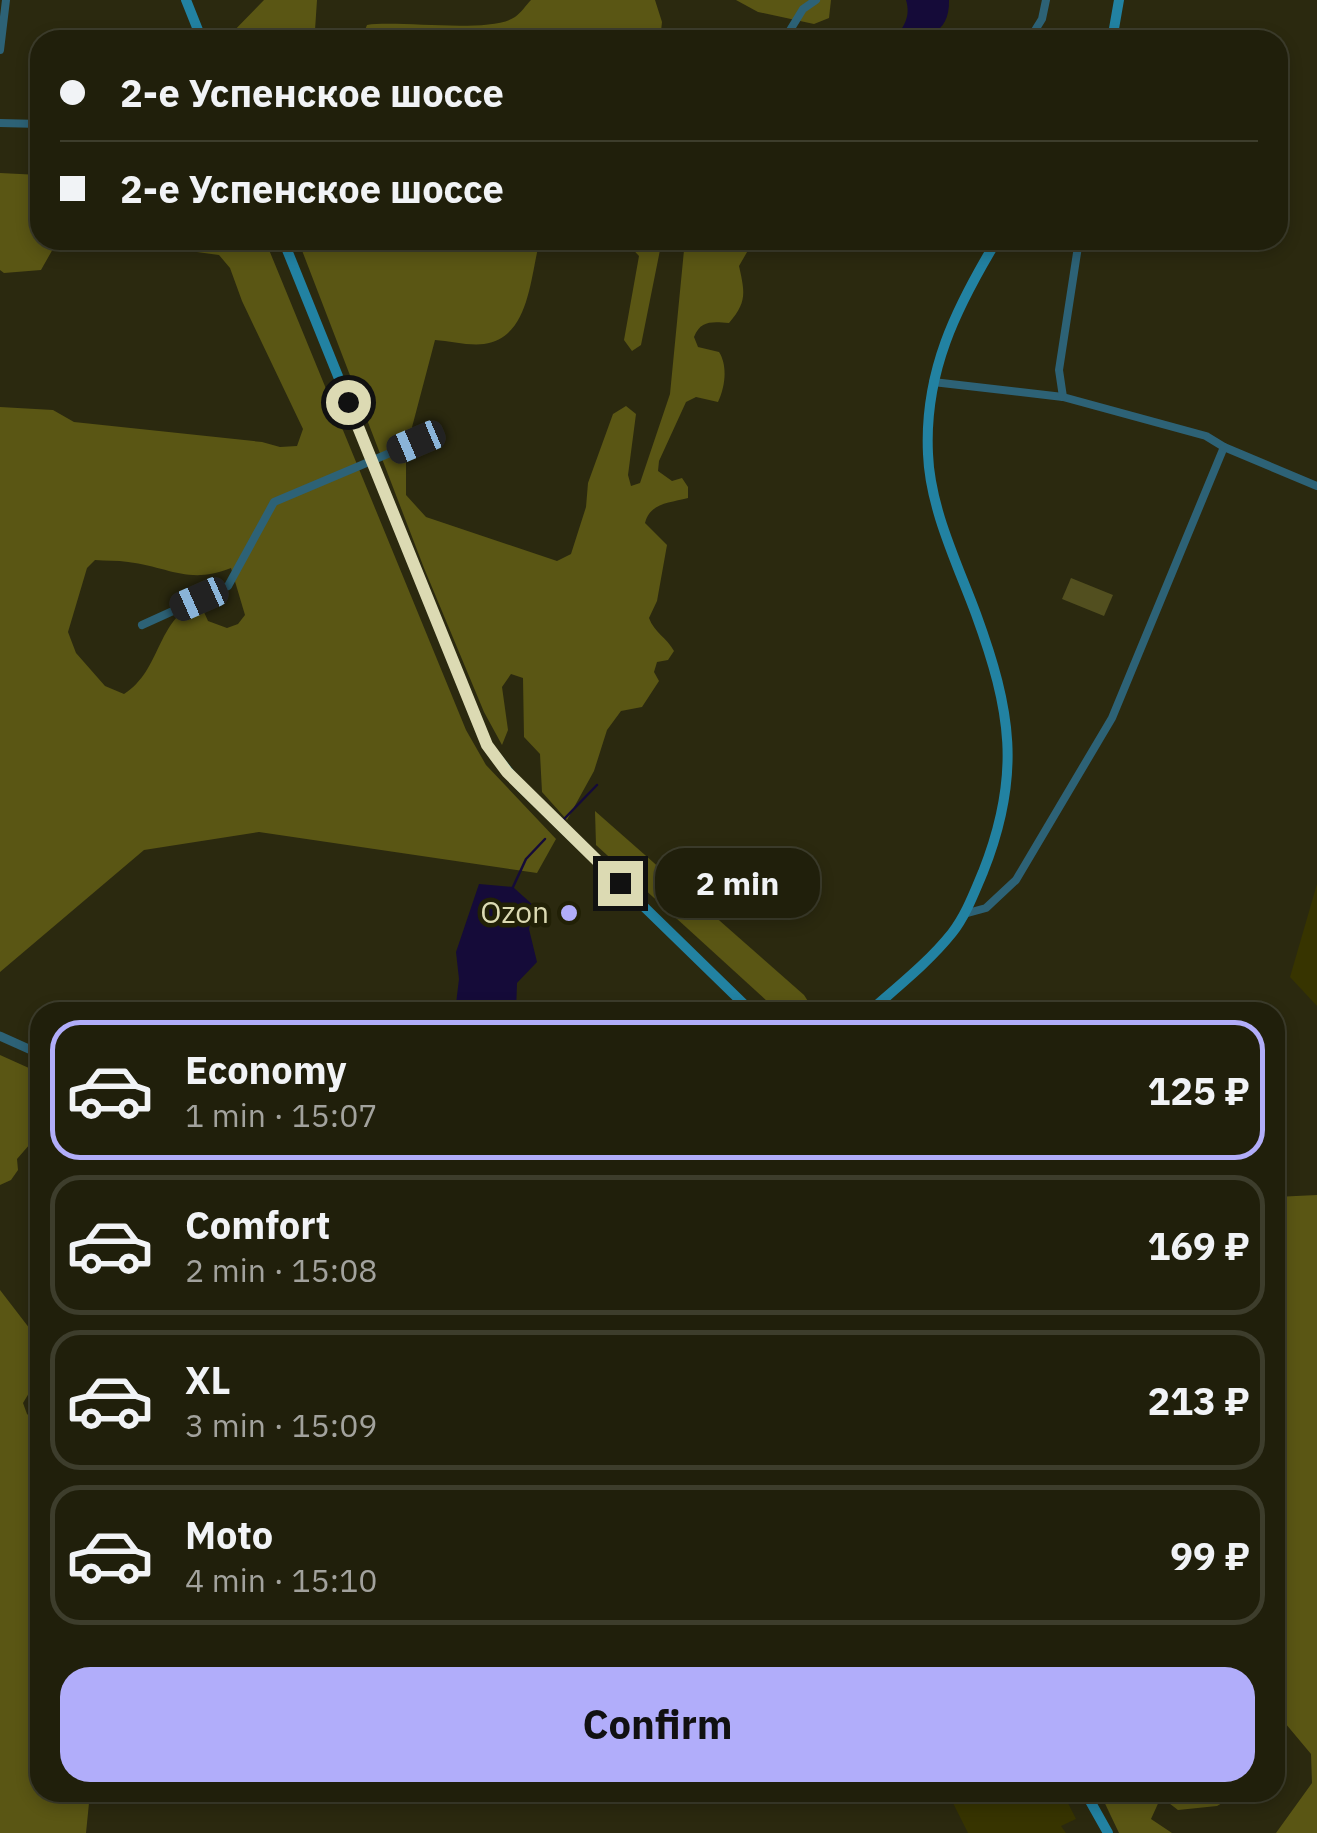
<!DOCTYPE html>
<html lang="en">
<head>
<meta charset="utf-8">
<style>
  :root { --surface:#201f0b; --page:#2d2c19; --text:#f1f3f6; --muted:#a2a29d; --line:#3d3d2c; --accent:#b1adfa }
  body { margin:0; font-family:"IBM Plex Sans",sans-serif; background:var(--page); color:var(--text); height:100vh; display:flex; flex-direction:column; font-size:38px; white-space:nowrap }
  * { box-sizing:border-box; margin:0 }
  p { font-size:32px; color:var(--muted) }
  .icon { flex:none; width:55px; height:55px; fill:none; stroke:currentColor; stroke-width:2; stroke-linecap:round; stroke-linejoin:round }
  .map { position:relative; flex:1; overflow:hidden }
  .sheet { position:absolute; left:30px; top:1002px; width:1255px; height:800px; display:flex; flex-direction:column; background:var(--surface); border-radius:30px; box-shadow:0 5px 15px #0003,0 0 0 2px var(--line) }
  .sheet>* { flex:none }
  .hud { position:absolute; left:30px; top:30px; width:1258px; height:220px; border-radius:30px; box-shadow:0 5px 15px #0003,0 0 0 2px var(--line); display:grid; align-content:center; height:220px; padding:0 30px; background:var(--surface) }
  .end { position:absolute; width:45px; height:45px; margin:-22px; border:12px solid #dcdab3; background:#111; box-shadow:0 0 0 5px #111 }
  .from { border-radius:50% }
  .bubble { position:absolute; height:70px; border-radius:30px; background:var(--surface); box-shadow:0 5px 15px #0003,0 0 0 2px var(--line); font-size:32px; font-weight:700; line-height:70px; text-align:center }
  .car { position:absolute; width:30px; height:60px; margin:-30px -15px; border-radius:12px; box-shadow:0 0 8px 2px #0007; background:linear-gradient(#222 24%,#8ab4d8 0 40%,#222 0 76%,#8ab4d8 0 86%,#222 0) }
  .hud b { display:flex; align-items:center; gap:35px; height:95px; font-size:38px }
  .hud b+b { border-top:2px solid var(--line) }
  .hud i { width:25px; height:25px; background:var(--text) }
  ul { padding:18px 0 0; list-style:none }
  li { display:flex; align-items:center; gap:30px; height:140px; margin:0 20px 15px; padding:0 10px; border:5px solid var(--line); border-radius:30px }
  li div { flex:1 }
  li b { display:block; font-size:38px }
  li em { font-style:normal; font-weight:700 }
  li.selected { border-color:var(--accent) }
  li>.icon { width:90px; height:90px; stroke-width:1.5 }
  .button { display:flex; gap:20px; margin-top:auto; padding:20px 30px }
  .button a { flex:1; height:115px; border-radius:30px; background:var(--accent); color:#111; font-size:40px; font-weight:700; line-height:115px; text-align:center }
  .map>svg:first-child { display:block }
  .built { fill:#373400 }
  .green { fill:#524f1f }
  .forest { fill:#5a5614; fill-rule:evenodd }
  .water { fill:#150b39 }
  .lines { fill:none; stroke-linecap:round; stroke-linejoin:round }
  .stream { stroke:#150b39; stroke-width:2.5 }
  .minor { stroke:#2d6276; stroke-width:8 }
  .tertiary { stroke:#2d6276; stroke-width:9 }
  .secondary { stroke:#2282a2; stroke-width:10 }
  .route { stroke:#dcdab3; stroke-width:12 }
  .poi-dot { fill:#b1adfa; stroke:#212006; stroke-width:4 }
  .labels { text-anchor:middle; stroke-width:9; stroke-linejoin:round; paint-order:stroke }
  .poi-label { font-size:30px; fill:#dcdab3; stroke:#212006; text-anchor:end }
</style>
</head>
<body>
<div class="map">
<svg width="1317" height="1833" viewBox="0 0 1317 1833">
  <rect width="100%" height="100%" fill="#2b290f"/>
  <g class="built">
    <path d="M1317,884V1006L1290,977Z"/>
    <path d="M948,1793H1063L1076,1819L1061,1826L1066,1833H968Z"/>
  </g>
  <path class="green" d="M1071,578L1113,595L1104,616L1062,599Z"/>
  <g class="forest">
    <path d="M264,0H317L315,30L321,40H225Z"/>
    <path d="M531,0H655L662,22L660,40H361L367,25C399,20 490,34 515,17C521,13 526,5 531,0Z"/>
    <path d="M736,0H831L829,18L814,24L758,12Z"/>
    <path d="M0,173L40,175V240H58L41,270L4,273L0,270Z"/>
    <path d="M108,240H265L466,730L486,765L556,839L537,873L259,832L144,850L0,972V407L53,410L74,422L262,442L280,447L297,446L303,429L242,301L230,268L219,255ZM95,560C106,561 117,560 128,562C169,567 189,585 231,568L245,615L238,624L227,628L208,621L199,601C155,621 162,670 124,694L105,686L76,653L68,632L87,568Z"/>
    <path d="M298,240H543L539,244C530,279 529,338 484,344C469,346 450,341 435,340L406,450V495L426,517L557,561L571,554L586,507L588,483L613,414L626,406L636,414L628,475L631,486L640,483L670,394L685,240H754L739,266C745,293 747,302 729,323C712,322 701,320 694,337L698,347L719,352C728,366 725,387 718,402L696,397L686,402L659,461L658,471L672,481L682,478L688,487V498C669,503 650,503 645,523L667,545L657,601L649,618C654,632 667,638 674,651L668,660L657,662L654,672L659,681L642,707L621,711L607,730L594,771L567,820L542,792L540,754L524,737L523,678L511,674L502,687L508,730L502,745L484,712L424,568Z"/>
    <path d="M618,240H662L641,345L632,351L624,340L639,256L626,242Z"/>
    <path d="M595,811L804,995L815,1012H779L596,845Z"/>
    <path d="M0,1055L40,1073V1140L30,1144L17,1159L18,1170L11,1180L0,1185Z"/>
    <path d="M1317,1195V1833H1276L1312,1783L1311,1754L1275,1711V1197Z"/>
    <path d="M0,1290L40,1342V1393H29L23,1403L27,1414L36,1422L40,1445L28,1466L40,1526V1792L90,1793L86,1833H0Z"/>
    <path d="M1127,1792H1233L1234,1796L1217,1806L1178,1810L1161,1797L1151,1819L1172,1833H1119L1100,1793L1112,1795Z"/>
  </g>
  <g class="water">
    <path d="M906,0H949C950,36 923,40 894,40C904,26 911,17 906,0Z"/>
    <path d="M479,884L513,887L534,906L529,929L537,962L517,983L516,1012H455L459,979L456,952Z"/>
  </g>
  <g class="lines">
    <g class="stream">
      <path d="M564,819L597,785"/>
      <path d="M513,887L526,859L545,839"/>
    </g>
    <g class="minor">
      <path d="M784,40L803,9L816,0"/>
      <path d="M1029,40L1042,19L1046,0"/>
      <path d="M0,50L6,0"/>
      <path d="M0,123L40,124"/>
      <path d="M933,382L1063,397L1206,436L1224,447L1112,718L1016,880L986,908L964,914"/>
      <path d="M1063,397L1059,370L1079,240"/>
      <path d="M1224,447L1317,486"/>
      <path d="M142,625L228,586L274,502L416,442"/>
    </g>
    <path class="tertiary" d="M0,1036L40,1054"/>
    <g class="secondary">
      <path d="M186,0L202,40"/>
      <path d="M1112,40L1119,0"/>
      <path d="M283,240L487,745L519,785L752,1012"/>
      <path d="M869,1012C897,987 928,963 952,933C966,915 974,893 983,872C1022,774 1011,710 976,614C957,563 930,508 928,454C924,372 956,308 997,240"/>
      <path d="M1085,1792L1108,1833"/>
    </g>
  </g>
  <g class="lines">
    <path class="route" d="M348,402L487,745L507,772L620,883"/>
  </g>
  <circle class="poi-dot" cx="569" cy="913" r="10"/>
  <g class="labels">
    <g class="poi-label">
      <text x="549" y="923">Ozon</text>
    </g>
  </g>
</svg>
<i class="end from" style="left:348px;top:402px"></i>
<i class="end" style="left:620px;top:883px"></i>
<div class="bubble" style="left:655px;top:848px;width:165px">2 min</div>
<i class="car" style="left:416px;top:442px;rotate:247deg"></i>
<i class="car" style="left:199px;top:599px;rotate:246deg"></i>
<div class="hud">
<b><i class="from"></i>2-е Успенское шоссе</b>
<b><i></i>2-е Успенское шоссе</b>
</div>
<section class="sheet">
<ul>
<li class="selected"><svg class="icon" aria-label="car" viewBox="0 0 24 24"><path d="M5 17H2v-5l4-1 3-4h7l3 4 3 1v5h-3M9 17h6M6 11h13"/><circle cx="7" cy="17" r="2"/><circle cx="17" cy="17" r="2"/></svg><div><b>Economy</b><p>1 min · 15:07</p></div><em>125 ₽</em></li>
<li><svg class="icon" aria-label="car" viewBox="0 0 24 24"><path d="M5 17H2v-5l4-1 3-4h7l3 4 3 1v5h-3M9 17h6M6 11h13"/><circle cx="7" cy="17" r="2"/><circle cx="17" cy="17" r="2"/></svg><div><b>Comfort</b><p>2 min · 15:08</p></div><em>169 ₽</em></li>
<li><svg class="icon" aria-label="car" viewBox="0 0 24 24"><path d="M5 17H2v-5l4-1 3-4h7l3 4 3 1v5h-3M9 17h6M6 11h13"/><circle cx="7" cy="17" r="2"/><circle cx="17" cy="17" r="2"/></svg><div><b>XL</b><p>3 min · 15:09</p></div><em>213 ₽</em></li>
<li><svg class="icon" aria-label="car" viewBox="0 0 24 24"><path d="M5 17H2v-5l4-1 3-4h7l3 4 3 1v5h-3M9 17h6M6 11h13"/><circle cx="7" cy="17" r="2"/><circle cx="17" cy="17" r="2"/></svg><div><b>Moto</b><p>4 min · 15:10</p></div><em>99 ₽</em></li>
</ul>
<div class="button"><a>Confirm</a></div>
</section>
</div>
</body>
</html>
